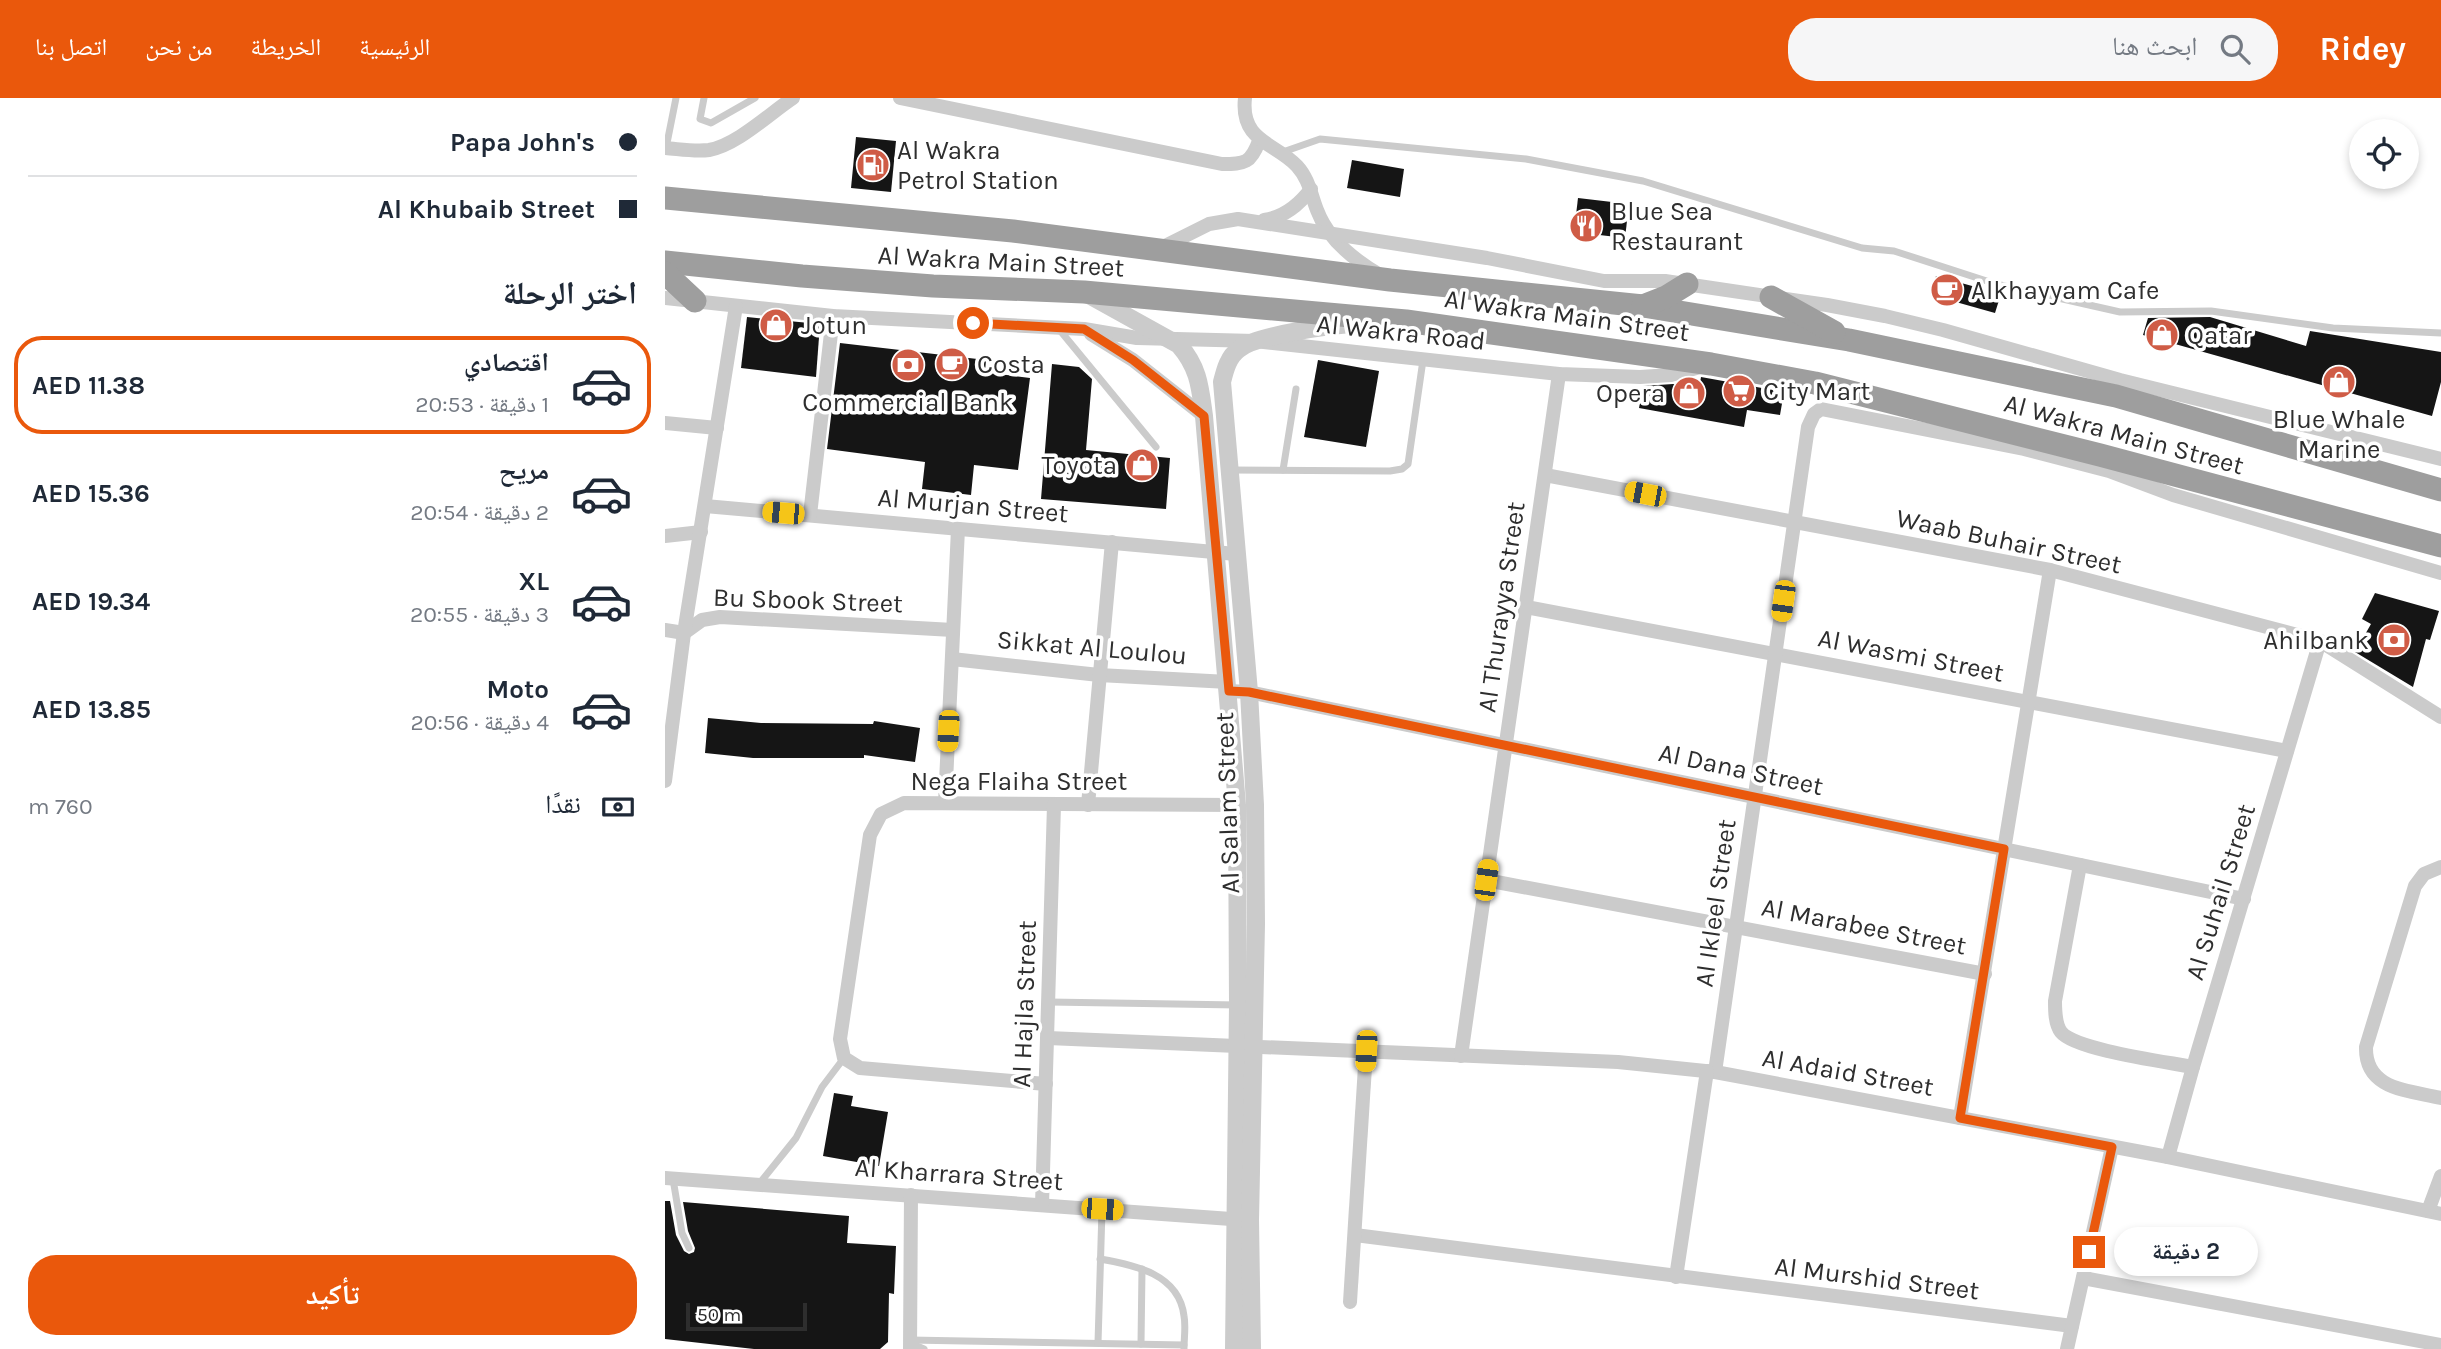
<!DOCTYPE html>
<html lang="ar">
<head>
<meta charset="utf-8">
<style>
  :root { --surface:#fff; --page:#f6f6f7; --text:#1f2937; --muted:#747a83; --line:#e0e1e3; --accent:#ea580c }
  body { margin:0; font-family:Karla,"Noto Naskh Arabic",sans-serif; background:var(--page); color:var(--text); direction:rtl; height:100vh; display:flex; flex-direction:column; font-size:26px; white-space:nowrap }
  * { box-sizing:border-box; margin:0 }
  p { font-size:23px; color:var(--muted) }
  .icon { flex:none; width:38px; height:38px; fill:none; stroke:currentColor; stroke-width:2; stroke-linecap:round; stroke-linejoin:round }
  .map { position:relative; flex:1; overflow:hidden; direction:ltr }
  .drawer { display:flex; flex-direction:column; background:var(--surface); width:665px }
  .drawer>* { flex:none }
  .guide { display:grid; align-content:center; height:154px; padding:0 28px; background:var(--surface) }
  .buttons { position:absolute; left:1684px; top:21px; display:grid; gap:14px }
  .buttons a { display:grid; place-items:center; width:70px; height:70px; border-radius:50%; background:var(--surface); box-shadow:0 4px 10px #0003; font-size:35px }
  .scale { position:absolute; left:21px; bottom:18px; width:121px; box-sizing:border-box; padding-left:7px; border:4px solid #2e2e2e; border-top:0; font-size:19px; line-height:24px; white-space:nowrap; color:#2e2e2e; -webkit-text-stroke:5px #fff; paint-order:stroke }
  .end { position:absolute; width:32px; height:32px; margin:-16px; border:9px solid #ea580c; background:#fff; box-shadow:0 0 0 4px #fff }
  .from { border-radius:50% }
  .bubble { position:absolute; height:49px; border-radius:24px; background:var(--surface); box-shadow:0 4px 10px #0003; font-size:23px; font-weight:700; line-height:49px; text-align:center; direction:rtl }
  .car { position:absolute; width:21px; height:42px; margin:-21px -10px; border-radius:9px; box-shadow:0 0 5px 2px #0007; background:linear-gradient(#f5c518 24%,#345 0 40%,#f5c518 0 76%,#345 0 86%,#f5c518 0) }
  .guide b { display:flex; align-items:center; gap:24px; height:66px; font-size:26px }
  .guide b+b { border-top:2px solid var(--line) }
  .guide i { width:18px; height:18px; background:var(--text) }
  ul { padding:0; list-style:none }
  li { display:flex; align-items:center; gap:21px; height:98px; margin:0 14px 10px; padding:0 14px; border:4px solid transparent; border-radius:28px }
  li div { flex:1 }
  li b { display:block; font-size:26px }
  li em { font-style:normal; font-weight:700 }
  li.active { border-color:var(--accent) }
  li>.icon { width:63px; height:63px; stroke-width:1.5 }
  h2 { padding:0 28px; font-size:32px; line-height:84px }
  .pay { display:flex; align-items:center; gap:18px; height:77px; padding:0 28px; font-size:26px }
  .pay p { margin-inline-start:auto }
  .action { display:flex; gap:14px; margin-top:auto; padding:14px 28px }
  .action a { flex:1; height:80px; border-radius:28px; background:var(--accent); color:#fff; font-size:28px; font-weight:700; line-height:80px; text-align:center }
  header { display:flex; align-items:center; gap:42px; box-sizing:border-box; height:98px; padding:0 35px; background:var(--accent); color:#fff }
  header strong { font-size:33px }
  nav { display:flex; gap:38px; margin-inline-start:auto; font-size:24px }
  .search { width:490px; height:63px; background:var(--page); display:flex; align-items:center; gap:18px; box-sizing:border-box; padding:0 24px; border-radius:28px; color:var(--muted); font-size:26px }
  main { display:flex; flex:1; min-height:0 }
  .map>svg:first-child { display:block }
  .building { fill:#151515 }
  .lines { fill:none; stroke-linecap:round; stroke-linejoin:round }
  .service { stroke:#cbcbcb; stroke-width:7 }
  .minor { stroke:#cbcbcb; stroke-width:14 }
  .tertiary { stroke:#cbcbcb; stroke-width:18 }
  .trunk { stroke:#9e9e9e; stroke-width:23 }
  .route { stroke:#ea580c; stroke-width:9 }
  .labels { text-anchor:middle; stroke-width:7; stroke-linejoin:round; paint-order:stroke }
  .poi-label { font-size:26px; fill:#2e2e2e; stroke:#fff; text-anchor:start }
  .street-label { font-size:26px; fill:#2e2e2e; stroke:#fff }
</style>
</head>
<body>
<header>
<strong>Ridey</strong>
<div class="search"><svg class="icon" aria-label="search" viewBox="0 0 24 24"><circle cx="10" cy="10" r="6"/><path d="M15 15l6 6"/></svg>ابحث هنا</div>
<nav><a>الرئيسية</a><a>الخريطة</a><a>من نحن</a><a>اتصل بنا</a></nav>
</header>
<main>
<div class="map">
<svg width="1776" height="1251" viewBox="0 0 1776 1251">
  <rect width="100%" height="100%" fill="#fff"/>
  <g class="building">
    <path d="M191,39L231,43L226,94L186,90Z"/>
    <path d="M687,62L739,71L735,99L682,90Z"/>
    <path d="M913,100L964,106L960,140L909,134Z"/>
    <path d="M1271,178L1336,196L1330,215L1266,197Z"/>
    <path d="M82,219L155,226L151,279L76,270Z"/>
    <path d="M1545,219L1641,248L1645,233L1776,254V284L1767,318L1478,237L1483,220Z"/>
    <path d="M175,245L321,262L320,274L365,280L353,372L309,367L306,397L257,391L260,364L162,351Z"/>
    <path d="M653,262L714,273L701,349L639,339Z"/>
    <path d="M387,266L414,269L427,281L421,352L505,360L501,411L376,401Z"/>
    <path d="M1036,279L1119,294L1115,317L1082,312L1079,329L974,310L978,288L1008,286L1034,291Z"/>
    <path d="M1710,495L1774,513L1765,542L1761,541L1748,589L1690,554L1706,526L1697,521Z"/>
    <path d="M43,620L96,625L208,626L209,623L255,630L250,664L199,657V660H88L40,655Z"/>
    <path d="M169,995L188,998L186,1008L223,1014L214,1068L158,1058Z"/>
    <path d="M0,1103H5L11,1137L19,1153L24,1156L29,1154L30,1150L23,1133L18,1104L184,1118L182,1145L231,1148L229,1196L224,1195L223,1244L215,1251H89L0,1241Z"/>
  </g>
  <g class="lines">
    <g class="service">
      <path d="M39,0L35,21L46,25L90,0"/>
      <path d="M1,50L11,0"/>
      <path d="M615,55L655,41L861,61L978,83L1197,150L1229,153L1331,186L1455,214L1546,213L1668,230L1776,235"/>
      <path d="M393,230L491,349"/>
      <path d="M565,372L725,373L737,371L743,366L758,262"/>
      <path d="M618,372L631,291"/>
      <path d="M384,904L573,907"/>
      <path d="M8,1081L17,1135L24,1150"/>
      <path d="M94,1086L131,1040L157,989L179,960"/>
      <path d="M435,1161C470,1167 514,1176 519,1218C521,1228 519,1240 519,1251"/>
      <path d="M245,1242L519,1247"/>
      <path d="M245,1245L259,1251"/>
      <path d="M433,1245L437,1112"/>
      <path d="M476,1246L477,1171"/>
    </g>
    <g class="minor">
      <path d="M235,0L557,66C580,66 586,65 594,43"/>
      <path d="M580,0C575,44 611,45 632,68C644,81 646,97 652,112C663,142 689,162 715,177"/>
      <path d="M0,50C14,51 30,54 44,52C72,47 104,16 128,0"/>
      <path d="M599,122C620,119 634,107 646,91"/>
      <path d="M498,149L544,126L573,121L822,160L939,183H1000L1162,207L1220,218L1278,232L1455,282L1776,361"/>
      <path d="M0,200L168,218L419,231L472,240L590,243L894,276L975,279L1006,277L1035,269"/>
      <path d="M426,236L468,262L539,318"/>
      <path d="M0,325L52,330"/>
      <path d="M880,377L1385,472L1655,543L1776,619"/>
      <path d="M40,408L571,456"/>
      <path d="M145,417L168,218"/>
      <path d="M0,438L36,434"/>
      <path d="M861,509L1622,653"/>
      <path d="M0,532L19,535L37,522L55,519L288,532"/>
      <path d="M287,561L434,577L563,584"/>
      <path d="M564,593L584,594L1579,801"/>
      <path d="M0,683L19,535L71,208"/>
      <path d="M280,705L293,431"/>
      <path d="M423,707L447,444"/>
      <path d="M1415,767L1390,903C1390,913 1390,926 1396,934C1410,952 1503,964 1528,969"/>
      <path d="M1776,769L1759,776L1750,788L1701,949C1700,992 1743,992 1776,1000"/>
      <path d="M821,782L1320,876"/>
      <path d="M383,940L953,964L1050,974L1503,1059L1776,1116"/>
      <path d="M796,958L894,276"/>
      <path d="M1050,974L1143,329L1149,316L1156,311L1359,351L1444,373L1508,397L1776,475"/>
      <path d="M381,986L195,970L179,960L175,941L205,737L216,716L239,705L572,707"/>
      <path d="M1295,1020L1385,472"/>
      <path d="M1503,1059L1528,969L1655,543"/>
      <path d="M0,1080L580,1122"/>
      <path d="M377,1107L389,707"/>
      <path d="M1763,1113L1776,1078"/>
      <path d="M690,1137L1407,1228"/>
      <path d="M1011,1179L1042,973"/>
      <path d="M1418,1180L1776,1247"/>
      <path d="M685,1204L701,953"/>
      <path d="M245,1251L246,1097"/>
      <path d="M1402,1251L1447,1049"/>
    </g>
    <g class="tertiary">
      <path d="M422,196L514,247C534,270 535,289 539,318L572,707L573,907L569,1251"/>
      <path d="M587,1251L585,1122L591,826L590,707L584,594L557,284C560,272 563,259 574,251C591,237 667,227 691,226"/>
    </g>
    <g class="trunk">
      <path d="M0,100L348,133L725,182L978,208L1184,242L1451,298L1776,392"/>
      <path d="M0,164L137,178L268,188L419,194L741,223L1046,266L1150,285L1435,357L1776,448"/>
      <path d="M0,175L30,203"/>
      <path d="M1106,199L1169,234"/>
      <path d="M978,208L1001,199L1022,186"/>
    </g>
  </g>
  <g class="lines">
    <path class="route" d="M308,225L419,231L468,262L539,318L564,593L584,594L1339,751L1295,1020L1447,1049L1424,1154"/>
  </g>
  <defs>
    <symbol id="fuel-disc" viewBox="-11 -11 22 22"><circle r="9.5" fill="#cf5c46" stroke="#fff"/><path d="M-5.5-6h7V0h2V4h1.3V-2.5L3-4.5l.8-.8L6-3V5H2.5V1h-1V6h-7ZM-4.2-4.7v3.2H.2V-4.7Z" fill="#fff"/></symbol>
    <symbol id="restaurant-disc" viewBox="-11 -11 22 22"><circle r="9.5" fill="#cf5c46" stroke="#fff"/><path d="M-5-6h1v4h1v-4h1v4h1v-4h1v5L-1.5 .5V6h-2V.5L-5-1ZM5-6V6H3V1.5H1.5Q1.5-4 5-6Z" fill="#fff"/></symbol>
    <symbol id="cafe-disc" viewBox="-11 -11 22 22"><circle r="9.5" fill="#cf5c46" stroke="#fff"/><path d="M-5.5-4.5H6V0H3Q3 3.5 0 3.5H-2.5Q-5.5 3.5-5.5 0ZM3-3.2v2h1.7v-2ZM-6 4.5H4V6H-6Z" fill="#fff"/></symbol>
    <symbol id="shop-disc" viewBox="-11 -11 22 22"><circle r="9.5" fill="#cf5c46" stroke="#fff"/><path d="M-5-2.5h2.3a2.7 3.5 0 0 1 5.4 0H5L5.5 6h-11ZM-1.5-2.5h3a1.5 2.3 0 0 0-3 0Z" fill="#fff"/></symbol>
    <symbol id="bank-disc" viewBox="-11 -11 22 22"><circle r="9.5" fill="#cf5c46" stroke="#fff"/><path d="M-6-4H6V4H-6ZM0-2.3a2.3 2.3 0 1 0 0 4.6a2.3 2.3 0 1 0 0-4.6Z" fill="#fff"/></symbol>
    <symbol id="supermarket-disc" viewBox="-11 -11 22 22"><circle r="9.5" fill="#cf5c46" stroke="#fff"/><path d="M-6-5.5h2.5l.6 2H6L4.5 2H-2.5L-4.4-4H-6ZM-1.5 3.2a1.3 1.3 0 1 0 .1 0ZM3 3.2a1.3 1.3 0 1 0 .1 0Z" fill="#fff"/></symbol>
  </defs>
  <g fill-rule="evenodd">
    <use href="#fuel-disc" x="189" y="48" width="38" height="38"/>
    <use href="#restaurant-disc" x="902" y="109" width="38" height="38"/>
    <use href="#cafe-disc" x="1263" y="173" width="38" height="38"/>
    <use href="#shop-disc" x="92" y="208" width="38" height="38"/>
    <use href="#shop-disc" x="1478" y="218" width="38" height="38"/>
    <use href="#cafe-disc" x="268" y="247" width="38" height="38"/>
    <use href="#bank-disc" x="224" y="248" width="38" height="38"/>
    <use href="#shop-disc" x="1655" y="265" width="38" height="38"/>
    <use href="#supermarket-disc" x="1055" y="274" width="38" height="38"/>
    <use href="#shop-disc" x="1005" y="276" width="38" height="38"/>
    <use href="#shop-disc" x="458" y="348" width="38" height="38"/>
    <use href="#bank-disc" x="1710" y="523" width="38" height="38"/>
  </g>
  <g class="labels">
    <g class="poi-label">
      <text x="232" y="61">Al Wakra<tspan x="232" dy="30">Petrol Station</tspan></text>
      <text x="946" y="122">Blue Sea<tspan x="946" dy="30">Restaurant</tspan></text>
      <text x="1306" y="201">Alkhayyam Cafe</text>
      <text x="136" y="236">Jotun</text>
      <text x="1522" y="246">Qatar</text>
      <text x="312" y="275">Costa</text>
      <text x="1098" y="302">City Mart</text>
      <text x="1000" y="304" text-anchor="end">Opera</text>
      <text x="243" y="313" text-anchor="middle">Commercial Bank</text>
      <text x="1674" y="330" text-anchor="middle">Blue Whale<tspan x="1674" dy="30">Marine</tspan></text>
      <text x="452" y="376" text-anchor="end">Toyota</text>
      <text x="1704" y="551" text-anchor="end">Ahilbank</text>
    </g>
    <g class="street-label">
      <text transform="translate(336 163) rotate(3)" y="9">Al Wakra Main Street</text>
      <text transform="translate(902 217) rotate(8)" y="9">Al Wakra Main Street</text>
      <text transform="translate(736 234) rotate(6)" y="9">Al Wakra Road</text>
      <text transform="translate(1459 336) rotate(15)" y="9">Al Wakra Main Street</text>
      <text transform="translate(308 407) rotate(5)" y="9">Al Murjan Street</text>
      <text transform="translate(1344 443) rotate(12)" y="9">Waab Buhair Street</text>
      <text transform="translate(143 502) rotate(2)" y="9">Bu Sbook Street</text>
      <text transform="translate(836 509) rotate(-82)" y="9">Al Thurayya Street</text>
      <text transform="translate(427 549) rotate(5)" y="9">Sikkat Al Loulou</text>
      <text transform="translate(1246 557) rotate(11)" y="9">Al Wasmi Street</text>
      <text transform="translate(1076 671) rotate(12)" y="9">Al Dana Street</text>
      <text x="354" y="692">Nega Flaiha Street</text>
      <text transform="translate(562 705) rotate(-92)" y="9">Al Salam Street</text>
      <text transform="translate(1555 794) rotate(-73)" y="9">Al Suhail Street</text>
      <text transform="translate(1050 805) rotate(-82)" y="9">Al Ikleel Street</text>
      <text transform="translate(1199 828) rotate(11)" y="9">Al Marabee Street</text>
      <text transform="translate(359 906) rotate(-88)" y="9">Al Hajla Street</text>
      <text transform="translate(1183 974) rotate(10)" y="9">Al Adaid Street</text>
      <text transform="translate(294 1076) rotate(4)" y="9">Al Kharrara Street</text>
      <text transform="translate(1212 1180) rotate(7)" y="9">Al Murshid Street</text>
    </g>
  </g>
</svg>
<div class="buttons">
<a><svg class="icon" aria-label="locate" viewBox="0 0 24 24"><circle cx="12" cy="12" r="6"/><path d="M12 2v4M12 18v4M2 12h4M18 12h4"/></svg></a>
</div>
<div class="scale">50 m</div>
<i class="end from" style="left:308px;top:225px"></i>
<i class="end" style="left:1424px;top:1154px"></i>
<div class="bubble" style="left:1449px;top:1129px;width:144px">2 دقيقة</div>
<i class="car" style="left:980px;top:396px;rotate:281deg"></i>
<i class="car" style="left:118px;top:415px;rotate:275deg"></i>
<i class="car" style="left:1118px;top:503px;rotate:188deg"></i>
<i class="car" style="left:283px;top:633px;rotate:183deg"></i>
<i class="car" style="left:821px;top:782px;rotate:8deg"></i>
<i class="car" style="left:701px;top:953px;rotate:183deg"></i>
<i class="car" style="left:437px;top:1111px;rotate:94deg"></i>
</div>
<section class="drawer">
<div class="guide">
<b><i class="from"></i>Papa John's</b>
<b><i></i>Al Khubaib Street</b>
</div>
<h2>اختر الرحلة</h2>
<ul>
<li class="active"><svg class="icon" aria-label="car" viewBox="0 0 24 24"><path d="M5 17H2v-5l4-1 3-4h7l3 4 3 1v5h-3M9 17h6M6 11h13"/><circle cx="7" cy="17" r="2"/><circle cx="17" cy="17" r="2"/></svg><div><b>اقتصادي</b><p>1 دقيقة · 20:53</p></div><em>AED 11.38</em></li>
<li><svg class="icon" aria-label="car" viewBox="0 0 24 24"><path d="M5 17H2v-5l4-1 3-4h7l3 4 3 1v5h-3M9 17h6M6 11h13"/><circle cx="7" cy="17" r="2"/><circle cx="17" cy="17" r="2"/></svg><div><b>مريح</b><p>2 دقيقة · 20:54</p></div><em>AED 15.36</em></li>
<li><svg class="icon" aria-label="car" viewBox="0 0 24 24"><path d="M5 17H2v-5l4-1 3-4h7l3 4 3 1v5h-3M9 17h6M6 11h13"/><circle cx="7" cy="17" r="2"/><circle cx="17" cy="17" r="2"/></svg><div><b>XL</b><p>3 دقيقة · 20:55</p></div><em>AED 19.34</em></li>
<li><svg class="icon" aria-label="car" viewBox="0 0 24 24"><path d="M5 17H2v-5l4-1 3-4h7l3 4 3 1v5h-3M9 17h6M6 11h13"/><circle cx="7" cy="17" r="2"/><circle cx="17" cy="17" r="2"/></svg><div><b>Moto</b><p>4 دقيقة · 20:56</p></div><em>AED 13.85</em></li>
</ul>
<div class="pay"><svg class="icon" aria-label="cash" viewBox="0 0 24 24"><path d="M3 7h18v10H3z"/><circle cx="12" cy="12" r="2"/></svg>نقدًا<p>760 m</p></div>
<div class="action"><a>تأكيد</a></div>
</section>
</main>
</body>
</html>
